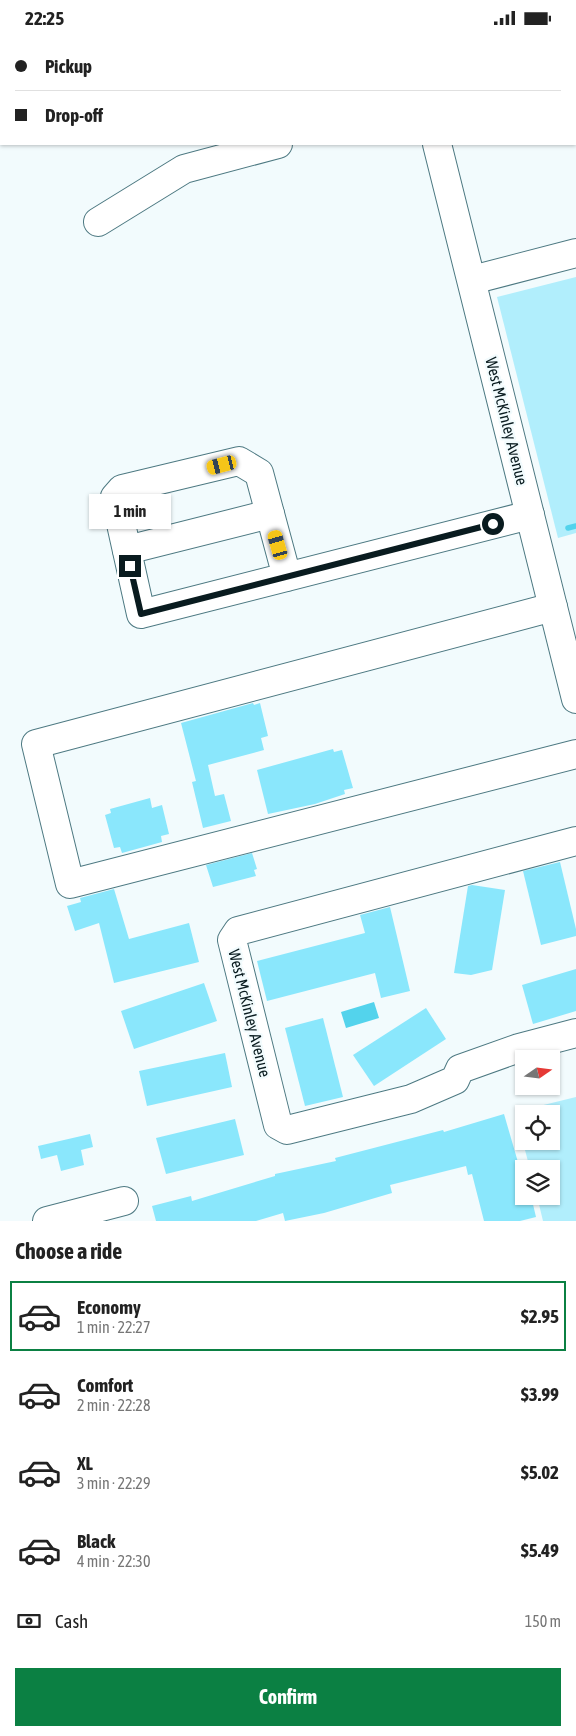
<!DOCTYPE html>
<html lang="en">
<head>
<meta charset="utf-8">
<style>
  :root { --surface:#fff; --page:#f6f6f6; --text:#222; --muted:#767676; --line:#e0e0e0; --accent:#0b8043 }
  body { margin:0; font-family:"Asap Condensed",sans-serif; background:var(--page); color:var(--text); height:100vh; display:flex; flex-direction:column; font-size:19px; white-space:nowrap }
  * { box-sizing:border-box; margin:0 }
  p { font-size:16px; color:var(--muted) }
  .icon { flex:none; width:28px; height:28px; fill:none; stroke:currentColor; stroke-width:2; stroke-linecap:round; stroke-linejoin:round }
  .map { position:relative; height:1186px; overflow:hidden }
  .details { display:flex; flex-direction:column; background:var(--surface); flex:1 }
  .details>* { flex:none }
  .banner { position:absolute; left:0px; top:0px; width:576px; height:110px; box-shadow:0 1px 4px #0004; display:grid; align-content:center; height:110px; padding:0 15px; background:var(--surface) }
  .needle { width:32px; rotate:76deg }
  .fabs { position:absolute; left:515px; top:1015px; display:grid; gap:10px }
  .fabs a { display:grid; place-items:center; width:45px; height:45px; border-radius:0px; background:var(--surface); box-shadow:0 1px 4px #0004; font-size:25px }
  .end { position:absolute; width:22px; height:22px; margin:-11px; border:6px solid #091b1f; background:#fff; box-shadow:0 0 0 2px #fff }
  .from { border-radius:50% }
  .bubble { position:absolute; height:35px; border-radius:0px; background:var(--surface); box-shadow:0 1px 4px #0004; font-size:16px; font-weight:700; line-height:35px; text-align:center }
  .car { position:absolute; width:15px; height:30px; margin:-15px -8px; border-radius:6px; box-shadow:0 0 4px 1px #0007; background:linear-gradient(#f5c518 24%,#345 0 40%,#f5c518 0 76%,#345 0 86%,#f5c518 0) }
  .banner b { display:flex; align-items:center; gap:18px; height:48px; font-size:19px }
  .banner b+b { border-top:1px solid var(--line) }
  .banner i { width:12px; height:12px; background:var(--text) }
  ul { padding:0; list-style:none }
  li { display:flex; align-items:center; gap:15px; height:70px; margin:0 10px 8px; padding:0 5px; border:2px solid transparent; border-radius:0px }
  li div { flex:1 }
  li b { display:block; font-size:19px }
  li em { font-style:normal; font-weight:700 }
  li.active { border-color:var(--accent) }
  li>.icon { width:45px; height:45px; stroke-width:1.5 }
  h2 { padding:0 15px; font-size:22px; line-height:60px }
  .pay { display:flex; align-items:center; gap:12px; height:55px; padding:0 15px; font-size:19px }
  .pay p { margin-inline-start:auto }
  .primary-button { display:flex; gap:10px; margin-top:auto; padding:10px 15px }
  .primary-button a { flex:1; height:58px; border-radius:0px; background:var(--accent); color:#fff; font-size:20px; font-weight:700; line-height:58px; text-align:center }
  .status { display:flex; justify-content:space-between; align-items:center; height:35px; padding:0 25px; background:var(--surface); direction:ltr }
  .status svg { height:14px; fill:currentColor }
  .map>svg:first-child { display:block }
  .green { fill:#b1eefc; fill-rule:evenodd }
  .water { fill:#53d3ec }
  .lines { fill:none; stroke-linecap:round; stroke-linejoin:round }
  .stream { stroke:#53d3ec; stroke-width:5.5 }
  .building { fill:#8ae7fc }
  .minor-casing { stroke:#4d7982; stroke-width:30 }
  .major-casing { stroke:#4d7982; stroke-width:30 }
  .minor { stroke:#fff; stroke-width:28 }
  .major { stroke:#fff; stroke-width:28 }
  .route { stroke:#091b1f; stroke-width:6 }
  .labels { text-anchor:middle; stroke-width:4.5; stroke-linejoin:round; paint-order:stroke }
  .street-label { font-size:16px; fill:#091b1f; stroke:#f2fbfd }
</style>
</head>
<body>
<div class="status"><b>22:25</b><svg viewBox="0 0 49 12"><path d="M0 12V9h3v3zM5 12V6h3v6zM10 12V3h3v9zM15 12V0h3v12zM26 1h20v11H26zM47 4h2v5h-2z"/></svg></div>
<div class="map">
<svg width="576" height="1186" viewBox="0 0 576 1186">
  <rect width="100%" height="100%" fill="#f2fbfd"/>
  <g class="green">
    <path d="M576,242V498L558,503L497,262Z"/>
    <path d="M576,1062V1186H543L537,1161H551V1134H530L515,1077ZM524,1079H551V1106H524Z"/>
  </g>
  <path class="water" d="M374,967L379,983L346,993L341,977Z"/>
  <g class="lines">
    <path class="stream" d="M568,493L576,491"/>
  </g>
  <g class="building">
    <path d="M253,668L254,670L260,668L268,701L261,703L264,715L208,730L215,761L224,759L231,786L203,793L192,747L196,746L181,688Z"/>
    <path d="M333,714L334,717L342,715L353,753L344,755L345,759L315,769L268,779L257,735Z"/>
    <path d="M150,763L152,773L162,770L169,799L161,801L162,807L122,818L120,812L114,813L105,780L111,778L110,774Z"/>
    <path d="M252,818L257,834L254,835L256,841L213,852L206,830Z"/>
    <path d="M560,827L576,894V901L541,910L523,836Z"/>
    <path d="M472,850L505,855L492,935L471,940L454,938L468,851Z"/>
    <path d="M114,854L129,904L189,888L199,927L114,948L99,888L75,896L67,871L81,867L80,863Z"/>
    <path d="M390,872L410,956L381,963L375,938L267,966L257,926L365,898L360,880Z"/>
    <path d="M576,934V976L533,989L522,950Z"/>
    <path d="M204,948L217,986L134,1014L121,976Z"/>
    <path d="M426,973L446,1004L374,1051L353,1020Z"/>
    <path d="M323,983L343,1062L305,1071L285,993Z"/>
    <path d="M225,1018L232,1052L147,1071L139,1036Z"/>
    <path d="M504,1079L524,1148V1161H531L536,1182L520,1186H484L472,1139L468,1140L466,1131L390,1150L392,1158L324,1178L285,1186L283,1178L256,1186H156L152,1171L191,1161L192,1166L275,1141V1139L336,1126L335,1123L443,1095L444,1097Z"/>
    <path d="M235,1084L244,1120L166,1139L156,1103Z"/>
    <path d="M90,1099L93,1112L81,1115L84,1130L61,1136L57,1120L41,1124L38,1111Z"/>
  </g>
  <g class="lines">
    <defs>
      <g id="minor">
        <path d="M454,0V1"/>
        <path d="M98,187L184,134L278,109"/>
        <path d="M472,245L576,218"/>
        <path d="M127,515L270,479"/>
        <path d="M287,542L259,438L239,426L122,454L115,462L141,579L530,480"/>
        <path d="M553,572L36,709L70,849L576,719"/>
        <path d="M576,806L238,896L232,905L278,1090L287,1095L411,1064L455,1045L460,1034L519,1013L576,998"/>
        <path d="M47,1186L124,1166"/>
      </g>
      <g id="major">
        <path d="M409,0V1"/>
        <path d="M437,109L576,664"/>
      </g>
    </defs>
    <use href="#minor" class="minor-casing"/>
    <use href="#major" class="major-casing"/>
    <use href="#minor" class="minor"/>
    <use href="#major" class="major"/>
  </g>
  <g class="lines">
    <path class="route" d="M130,531L141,579L493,489"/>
  </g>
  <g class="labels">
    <g class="street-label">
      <text transform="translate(507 386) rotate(76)" y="6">West McKinley Avenue</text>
      <text transform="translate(250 978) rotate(76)" y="6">West McKinley Avenue</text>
    </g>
  </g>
</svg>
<div class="fabs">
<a><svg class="needle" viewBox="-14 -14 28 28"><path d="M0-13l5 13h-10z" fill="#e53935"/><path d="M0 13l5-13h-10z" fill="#767676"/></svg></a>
<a><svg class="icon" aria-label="locate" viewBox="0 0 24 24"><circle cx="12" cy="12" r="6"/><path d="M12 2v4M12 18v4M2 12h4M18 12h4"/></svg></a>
<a><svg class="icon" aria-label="layers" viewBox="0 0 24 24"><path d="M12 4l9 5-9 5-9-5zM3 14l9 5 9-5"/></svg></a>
</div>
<i class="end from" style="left:493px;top:489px"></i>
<i class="end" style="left:130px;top:531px"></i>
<div class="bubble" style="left:89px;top:459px;width:82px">1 min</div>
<i class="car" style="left:222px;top:430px;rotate:256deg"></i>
<i class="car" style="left:278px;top:510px;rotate:344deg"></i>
<div class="banner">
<b><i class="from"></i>Pickup</b>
<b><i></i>Drop-off</b>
</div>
</div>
<section class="details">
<h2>Choose a ride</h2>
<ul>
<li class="active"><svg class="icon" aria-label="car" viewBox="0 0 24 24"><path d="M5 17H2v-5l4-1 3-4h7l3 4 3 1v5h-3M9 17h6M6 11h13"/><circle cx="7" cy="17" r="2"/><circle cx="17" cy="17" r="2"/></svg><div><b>Economy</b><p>1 min · 22:27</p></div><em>$2.95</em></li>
<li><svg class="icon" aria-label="car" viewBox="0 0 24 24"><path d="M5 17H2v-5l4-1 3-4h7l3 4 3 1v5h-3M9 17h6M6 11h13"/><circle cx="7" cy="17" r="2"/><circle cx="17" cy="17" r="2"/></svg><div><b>Comfort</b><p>2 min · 22:28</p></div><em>$3.99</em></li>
<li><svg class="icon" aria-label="car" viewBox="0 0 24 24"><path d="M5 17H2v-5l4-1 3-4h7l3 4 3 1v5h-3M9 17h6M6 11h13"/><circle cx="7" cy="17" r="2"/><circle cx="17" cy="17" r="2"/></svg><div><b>XL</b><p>3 min · 22:29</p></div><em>$5.02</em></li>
<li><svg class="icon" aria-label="car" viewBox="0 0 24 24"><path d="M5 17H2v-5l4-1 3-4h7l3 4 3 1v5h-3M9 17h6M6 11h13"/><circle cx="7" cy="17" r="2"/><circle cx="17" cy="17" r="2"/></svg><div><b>Black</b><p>4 min · 22:30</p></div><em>$5.49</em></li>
</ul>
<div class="pay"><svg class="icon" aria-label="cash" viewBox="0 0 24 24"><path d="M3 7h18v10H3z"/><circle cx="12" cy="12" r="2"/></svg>Cash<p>150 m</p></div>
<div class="primary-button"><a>Confirm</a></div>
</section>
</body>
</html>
